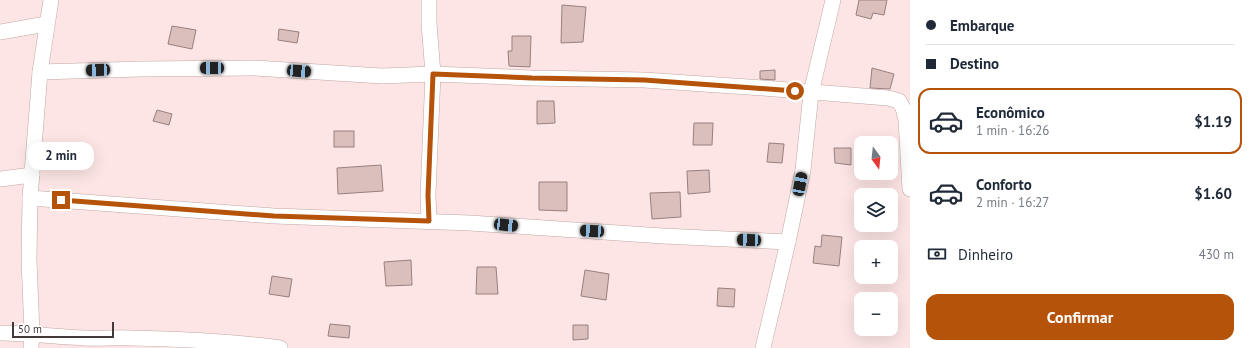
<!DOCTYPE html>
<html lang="pt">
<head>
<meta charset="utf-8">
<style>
  :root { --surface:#fff; --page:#f2f2f3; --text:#1f2937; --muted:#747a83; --line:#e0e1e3; --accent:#b45309 }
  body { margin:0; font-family:"PT Sans",sans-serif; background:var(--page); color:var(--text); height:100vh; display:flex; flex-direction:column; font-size:15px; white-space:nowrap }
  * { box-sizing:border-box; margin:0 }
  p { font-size:13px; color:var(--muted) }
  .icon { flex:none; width:22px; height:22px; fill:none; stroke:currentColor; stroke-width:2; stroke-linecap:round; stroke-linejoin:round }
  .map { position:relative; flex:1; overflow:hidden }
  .panel { display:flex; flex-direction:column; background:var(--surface); width:340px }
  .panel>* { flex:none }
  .guide { display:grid; align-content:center; height:88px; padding:0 16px; background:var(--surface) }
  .needle { width:26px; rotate:165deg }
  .controls { position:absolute; left:854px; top:136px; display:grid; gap:8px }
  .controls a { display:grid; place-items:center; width:44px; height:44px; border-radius:8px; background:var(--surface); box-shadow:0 4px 16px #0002; font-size:20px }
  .scale { position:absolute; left:12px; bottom:10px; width:102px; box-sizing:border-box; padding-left:4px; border:2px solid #433938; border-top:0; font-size:11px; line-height:14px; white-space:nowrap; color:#433938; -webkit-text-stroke:3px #fff; paint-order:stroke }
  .end { position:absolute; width:18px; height:18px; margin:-9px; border:5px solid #b45309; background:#fff; box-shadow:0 0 0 2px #fff }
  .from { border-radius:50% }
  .bubble { position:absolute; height:28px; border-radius:12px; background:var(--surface); box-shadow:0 4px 16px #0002; font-size:13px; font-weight:700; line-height:28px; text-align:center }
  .car { position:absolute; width:12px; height:24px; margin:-12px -6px; border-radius:5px; box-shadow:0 0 3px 1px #0007; background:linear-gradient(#222 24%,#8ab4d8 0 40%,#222 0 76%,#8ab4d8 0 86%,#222 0) }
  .guide b { display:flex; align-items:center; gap:14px; height:38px; font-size:15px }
  .guide b+b { border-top:1px solid var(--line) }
  .guide i { width:10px; height:10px; background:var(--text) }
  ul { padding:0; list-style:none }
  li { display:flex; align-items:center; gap:12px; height:66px; margin:0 8px 6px; padding:0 8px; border:2px solid transparent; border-radius:12px }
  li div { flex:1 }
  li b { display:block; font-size:15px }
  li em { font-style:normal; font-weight:700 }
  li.active { border-color:var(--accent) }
  li>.icon { width:36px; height:36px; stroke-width:1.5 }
  .pay { display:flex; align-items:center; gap:10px; height:44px; padding:0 16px; font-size:15px }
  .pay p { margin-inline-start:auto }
  .primary-button { display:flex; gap:8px; margin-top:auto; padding:8px 16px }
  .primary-button a { flex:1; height:46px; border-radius:12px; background:var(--accent); color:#fff; font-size:16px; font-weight:700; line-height:46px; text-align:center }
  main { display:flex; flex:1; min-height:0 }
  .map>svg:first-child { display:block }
  .building { fill:#dabfbd; stroke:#99807e }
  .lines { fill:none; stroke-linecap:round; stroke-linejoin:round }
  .minor-casing { stroke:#c1a7a5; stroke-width:16 }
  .minor { stroke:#fff; stroke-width:15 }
  .route { stroke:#b45309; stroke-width:5 }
</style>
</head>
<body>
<main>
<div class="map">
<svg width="910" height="348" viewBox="0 0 910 348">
  <rect width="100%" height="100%" fill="#fce5e4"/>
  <g class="building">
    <path d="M859,0H887L884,15L873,13L871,19L856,15Z"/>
    <path d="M562,5L586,7L583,42L561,43Z"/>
    <path d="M172,26L196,30L192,49L168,44Z"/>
    <path d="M279,29L299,32L297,43L278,40Z"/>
    <path d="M512,36H531L530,67L509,66L508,51H512Z"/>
    <path d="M872,68L894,74L890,89L870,88Z"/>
    <path d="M775,70V80L760,79V71Z"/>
    <path d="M537,101H554L555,123L537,124Z"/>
    <path d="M157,110L172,114L169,125L153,121Z"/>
    <path d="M694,123H713L712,145H693Z"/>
    <rect x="334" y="131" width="20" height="16"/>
    <path d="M769,143L784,144L782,163L767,162Z"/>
    <path d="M834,148H851V165L835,163Z"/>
    <path d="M381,165L383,191L338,194L337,168Z"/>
    <path d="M709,170L710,192L688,194L687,171Z"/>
    <path d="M539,182H567V211L539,210Z"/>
    <path d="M680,192L681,217L652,219L650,193Z"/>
    <path d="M822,235L842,237L839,266L813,263L815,246L821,247Z"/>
    <path d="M411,260L412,285L386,286L384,262Z"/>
    <path d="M477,267H496L498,294H476Z"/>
    <path d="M585,270L609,274L606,300L581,296Z"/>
    <path d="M272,276L292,279L289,297L269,294Z"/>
    <path d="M718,288L735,289L734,307L717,306Z"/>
    <path d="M330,324L350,326L349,338L328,336Z"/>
    <path d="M573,325H588V339L573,340Z"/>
  </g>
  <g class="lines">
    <defs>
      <g id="minor">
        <path d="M0,32L46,24"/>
        <path d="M40,72L141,69L255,68L382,76L433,74L532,78L644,80L763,88L888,98L899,101L903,108L906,120L910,189"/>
        <path d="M0,179L32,175"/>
        <path d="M30,198L274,216L470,223L663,236L788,242"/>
        <path d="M429,221L428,195L433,74L429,23V0"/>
        <path d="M0,333C29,333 57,337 85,338C100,339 116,337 131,338C181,339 231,341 280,348"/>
        <path d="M31,348L32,333L29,259L30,198L40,72L51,0"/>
        <path d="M763,348L788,242L803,170L811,93L833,0"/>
      </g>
    </defs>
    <use href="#minor" class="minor-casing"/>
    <use href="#minor" class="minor"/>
  </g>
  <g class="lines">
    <path class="route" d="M61,200L274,216L429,221L428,195L433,74L532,78L644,80L795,91"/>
  </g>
</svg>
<div class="controls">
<a><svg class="needle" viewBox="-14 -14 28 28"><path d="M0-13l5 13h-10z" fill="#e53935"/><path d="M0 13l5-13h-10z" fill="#747a83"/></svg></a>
<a><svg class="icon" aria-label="layers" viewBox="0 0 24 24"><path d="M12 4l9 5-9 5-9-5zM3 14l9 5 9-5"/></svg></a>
<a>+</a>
<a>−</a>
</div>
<div class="scale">50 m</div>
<i class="end from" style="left:795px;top:91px"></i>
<i class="end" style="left:61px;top:200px"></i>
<div class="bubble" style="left:28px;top:142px;width:66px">2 min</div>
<i class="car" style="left:212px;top:68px;rotate:270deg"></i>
<i class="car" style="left:98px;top:70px;rotate:268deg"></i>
<i class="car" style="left:299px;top:71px;rotate:94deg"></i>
<i class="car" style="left:800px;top:184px;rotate:11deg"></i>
<i class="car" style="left:506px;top:225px;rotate:96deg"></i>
<i class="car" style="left:592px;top:231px;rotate:273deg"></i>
<i class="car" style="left:749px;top:240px;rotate:272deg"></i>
</div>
<section class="panel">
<div class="guide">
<b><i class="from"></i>Embarque</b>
<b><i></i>Destino</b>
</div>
<ul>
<li class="active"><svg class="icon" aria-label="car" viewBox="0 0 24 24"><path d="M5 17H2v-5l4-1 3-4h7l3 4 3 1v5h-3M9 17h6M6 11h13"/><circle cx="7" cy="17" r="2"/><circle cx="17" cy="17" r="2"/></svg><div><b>Econômico</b><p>1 min · 16:26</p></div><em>$1.19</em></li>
<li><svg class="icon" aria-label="car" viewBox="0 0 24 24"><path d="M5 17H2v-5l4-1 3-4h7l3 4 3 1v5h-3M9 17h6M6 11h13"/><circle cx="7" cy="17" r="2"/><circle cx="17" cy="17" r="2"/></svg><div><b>Conforto</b><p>2 min · 16:27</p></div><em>$1.60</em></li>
</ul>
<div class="pay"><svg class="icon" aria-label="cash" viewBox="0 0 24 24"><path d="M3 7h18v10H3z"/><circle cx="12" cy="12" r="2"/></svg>Dinheiro<p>430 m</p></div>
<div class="primary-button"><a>Confirmar</a></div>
</section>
</main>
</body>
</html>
